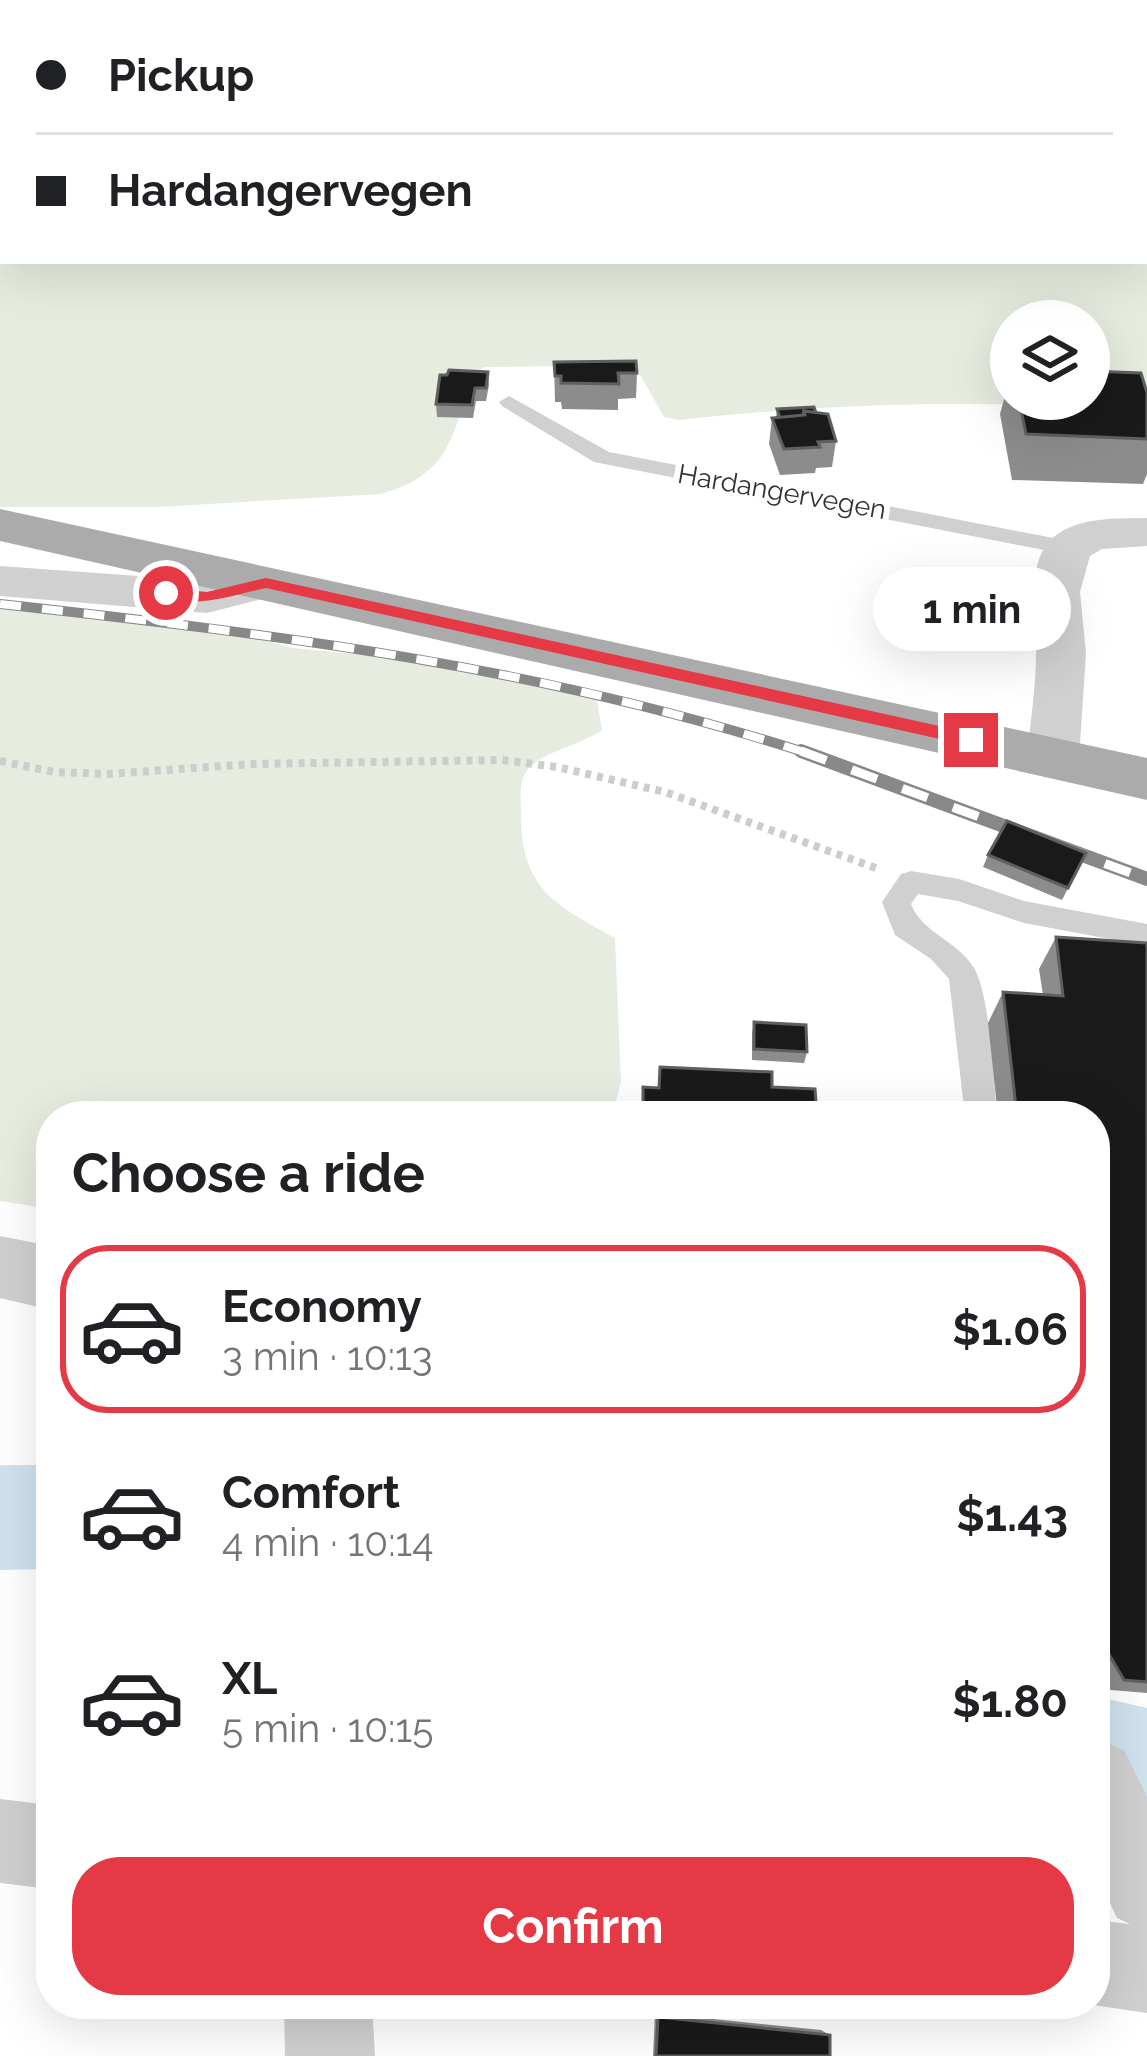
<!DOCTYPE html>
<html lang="en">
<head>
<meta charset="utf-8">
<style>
  :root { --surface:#fff; --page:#f2f2f2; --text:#202124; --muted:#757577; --line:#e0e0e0; --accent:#e63946 }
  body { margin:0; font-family:Raleway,sans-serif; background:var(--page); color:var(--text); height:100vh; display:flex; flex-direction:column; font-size:45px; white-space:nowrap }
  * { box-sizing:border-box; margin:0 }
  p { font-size:39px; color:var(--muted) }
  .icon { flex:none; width:66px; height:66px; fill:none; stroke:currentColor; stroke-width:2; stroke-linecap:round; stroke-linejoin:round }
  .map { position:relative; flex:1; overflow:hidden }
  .drawer { position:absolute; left:36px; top:1101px; width:1074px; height:918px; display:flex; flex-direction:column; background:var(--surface); border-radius:48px; box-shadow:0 12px 48px #0002 }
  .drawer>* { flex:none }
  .hud { position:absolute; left:0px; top:0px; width:1149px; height:264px; box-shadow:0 12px 48px #0002; display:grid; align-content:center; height:264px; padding:0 36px; background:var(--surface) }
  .fabs { position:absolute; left:990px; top:300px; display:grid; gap:24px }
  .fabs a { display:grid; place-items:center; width:120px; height:120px; border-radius:50%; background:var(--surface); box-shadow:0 12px 48px #0002; font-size:60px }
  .end { position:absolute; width:54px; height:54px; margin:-27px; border:15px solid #e63946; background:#fff; box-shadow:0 0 0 6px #fff }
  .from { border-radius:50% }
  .bubble { position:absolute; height:84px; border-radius:42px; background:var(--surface); box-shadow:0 12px 48px #0002; font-size:39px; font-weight:700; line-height:84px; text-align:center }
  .hud b { display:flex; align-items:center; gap:42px; height:114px; font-size:45px }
  .hud b+b { border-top:3px solid var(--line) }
  .hud i { width:30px; height:30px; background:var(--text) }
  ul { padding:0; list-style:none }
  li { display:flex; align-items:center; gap:36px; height:168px; margin:0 24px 18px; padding:0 12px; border:6px solid transparent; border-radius:48px }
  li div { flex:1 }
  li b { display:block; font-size:45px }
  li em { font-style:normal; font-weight:700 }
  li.active { border-color:var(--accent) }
  li>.icon { width:108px; height:108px; stroke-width:1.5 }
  h2 { padding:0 36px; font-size:54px; line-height:144px }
  .action { display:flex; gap:24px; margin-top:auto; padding:24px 36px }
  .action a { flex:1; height:138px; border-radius:48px; background:var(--accent); color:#fff; font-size:48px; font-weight:700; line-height:138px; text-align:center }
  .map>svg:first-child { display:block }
  .green { fill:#e6ecdf; fill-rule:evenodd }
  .water { fill:#cfe2ee }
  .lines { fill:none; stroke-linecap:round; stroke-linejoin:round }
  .path { stroke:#cdcdcd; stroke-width:8; stroke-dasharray:6 6; stroke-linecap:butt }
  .lane { fill:#d0d0d0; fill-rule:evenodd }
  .street { fill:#d0d0d0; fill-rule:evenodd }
  .primary { fill:#ababab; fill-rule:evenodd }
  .rail-far1-casing { stroke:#888; stroke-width:10 }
  .rail-casing { stroke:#888; stroke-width:14 }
  .rail-far1 { stroke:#fff; stroke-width:8; stroke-dasharray:21; stroke-linecap:butt }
  .rail { stroke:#fff; stroke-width:9; stroke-dasharray:27; stroke-linecap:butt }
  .wall { fill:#8c8c8c }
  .building { fill:#1a1a1a; stroke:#5f5f5f; stroke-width:3 }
  .route { fill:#e63946 }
  .labels { text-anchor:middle; stroke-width:12; stroke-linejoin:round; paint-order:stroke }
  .far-street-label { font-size:27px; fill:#333; stroke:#fff }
</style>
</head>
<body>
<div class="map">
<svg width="1147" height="2056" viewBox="0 0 1147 2056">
  <rect width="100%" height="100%" fill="#fff"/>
  <g class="green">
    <path d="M0,0H1147V410C991,400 835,402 679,420L664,417L638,371L626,365L486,367L472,373C453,434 452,474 381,494L157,507H0ZM3,3H1146V261H3ZM1011,321H1089V399H1011Z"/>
    <path d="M0,603L201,623L293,648L445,663L523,681L584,688L597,700L602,730C581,745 544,751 528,769C518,781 521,800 521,814C521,890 556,905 615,938L621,1082L612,1116H51V1209L0,1201Z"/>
  </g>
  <g class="water">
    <path d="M0,1465H51V1569L0,1570Z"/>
    <path d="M1095,1696L1147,1708V1803L1095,1791Z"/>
  </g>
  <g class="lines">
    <path class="path" d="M0,761L54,772L108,774L252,764L502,760L557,767L665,792L876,868"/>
    <g class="lane">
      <path d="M509,396L609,452L1069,541L1080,548L1069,555L594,462L502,406L499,402Z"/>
      <path d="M911,871L959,879L1024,901L1147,924V946L1024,923L958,901L918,894L911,904C922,933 958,941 974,968C990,994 994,1083 997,1116H965L949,979L931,959L895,935L882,902L901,874Z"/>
    </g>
    <g class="street">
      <path d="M1147,518V546L1102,549L1090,556L1080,592L1086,653L1079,758L1071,771L1053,777L1035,771L1027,758C1030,724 1036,688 1036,654C1037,619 1023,562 1055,536C1081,516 1117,519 1147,518Z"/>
      <path d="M0,566L207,581L265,568L282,572L289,583L282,594L207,613L0,596Z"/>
      <path d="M0,1236L51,1246V1310L0,1298Z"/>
      <path d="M1095,1738L1124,1750L1147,1797V2013L1086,2004H1095V1920L1130,1924L1117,1918L1095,1871Z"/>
      <path d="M0,1799L51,1805V1889L0,1883Z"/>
      <path d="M284,2004H372L375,2056H285Z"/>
    </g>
    <path class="primary" d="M0,509L1147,758V800L0,541Z"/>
    <defs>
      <path id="rail-far1" d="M0,604C282,635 538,666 810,754"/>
      <path id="rail" d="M801,751L1147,879"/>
    </defs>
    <use href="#rail-far1" class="rail-far1-casing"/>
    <use href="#rail" class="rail-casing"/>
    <use href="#rail-far1" class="rail-far1"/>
    <use href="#rail" class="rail"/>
  </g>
  <g class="wall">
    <path d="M554,362L637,373L636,398L618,399V410L562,409L561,402H555Z"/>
    <path d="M488,372L489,385L486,401H476L473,418L437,417L436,404Z"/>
    <path d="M1011,374V399H1089L1147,393V474L1143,484L1012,480L1000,414Z"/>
    <path d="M777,409L816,413L836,441L832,467L816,468L815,473L780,475L769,444L772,418H776Z"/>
    <path d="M1086,853L1062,900L983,867L988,855Z"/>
    <path d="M1056,937L1147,943V1693L1099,1689L1095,1682V1116H998L988,1023L1003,992L1043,995L1039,969Z"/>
    <path d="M754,1022L807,1052L804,1063L752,1060V1034Z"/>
    <path d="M655,2013L821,2030L830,2035V2056H653Z"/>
  </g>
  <g class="building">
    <path d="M636,361L637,373H618L619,384L561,383V376H555L554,362Z"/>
    <path d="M449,370L488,372L486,388H475L472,405L436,404L440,375H447Z"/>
    <path d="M1089,371L1141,373L1147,393V439L1026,434L1019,399H1089Z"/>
    <path d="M814,407L816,413L804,411L803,416L780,418L777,409Z"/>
    <path d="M804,411L828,414L836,441L818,442L820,447L784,449L772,418L805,415Z"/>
    <path d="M1007,821L1086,853L1068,888L988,855Z"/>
    <path d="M1056,937L1147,943V1682L1124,1680L1095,1630V1116H1017L1003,992L1063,996Z"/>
    <path d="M754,1022L806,1025L807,1052L754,1049Z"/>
    <path d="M660,1067L772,1072V1087L815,1089L817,1116H643V1087L659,1088Z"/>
    <path d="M658,2017L830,2035V2056H656Z"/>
  </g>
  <path class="route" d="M266,578L971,733L979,740L971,746L266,588C233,595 188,612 158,593L166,588L207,592Z"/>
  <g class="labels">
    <g class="far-street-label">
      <text transform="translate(782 492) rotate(10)" y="9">Hardangervegen</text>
    </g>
  </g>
</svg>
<div class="fabs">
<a><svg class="icon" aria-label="layers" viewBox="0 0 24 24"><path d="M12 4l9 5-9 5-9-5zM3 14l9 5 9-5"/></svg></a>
</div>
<i class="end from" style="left:166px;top:593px"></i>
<i class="end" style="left:971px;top:740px"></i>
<div class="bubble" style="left:873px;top:567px;width:198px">1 min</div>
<div class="hud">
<b><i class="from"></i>Pickup</b>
<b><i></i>Hardangervegen</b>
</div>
<section class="drawer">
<h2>Choose a ride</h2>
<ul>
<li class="active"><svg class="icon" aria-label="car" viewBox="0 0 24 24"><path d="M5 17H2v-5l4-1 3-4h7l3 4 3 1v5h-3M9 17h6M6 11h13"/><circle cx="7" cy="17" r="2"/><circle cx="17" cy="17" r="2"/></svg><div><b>Economy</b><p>3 min · 10:13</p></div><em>$1.06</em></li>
<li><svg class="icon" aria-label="car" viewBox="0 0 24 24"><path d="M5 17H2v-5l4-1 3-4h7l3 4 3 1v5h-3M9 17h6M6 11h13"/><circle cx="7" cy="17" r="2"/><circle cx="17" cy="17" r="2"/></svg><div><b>Comfort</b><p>4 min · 10:14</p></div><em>$1.43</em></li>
<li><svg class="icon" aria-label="car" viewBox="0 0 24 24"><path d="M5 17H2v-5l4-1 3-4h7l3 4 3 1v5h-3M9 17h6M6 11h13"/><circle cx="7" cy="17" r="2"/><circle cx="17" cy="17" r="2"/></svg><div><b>XL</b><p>5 min · 10:15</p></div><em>$1.80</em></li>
</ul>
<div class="action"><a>Confirm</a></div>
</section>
</div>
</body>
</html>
